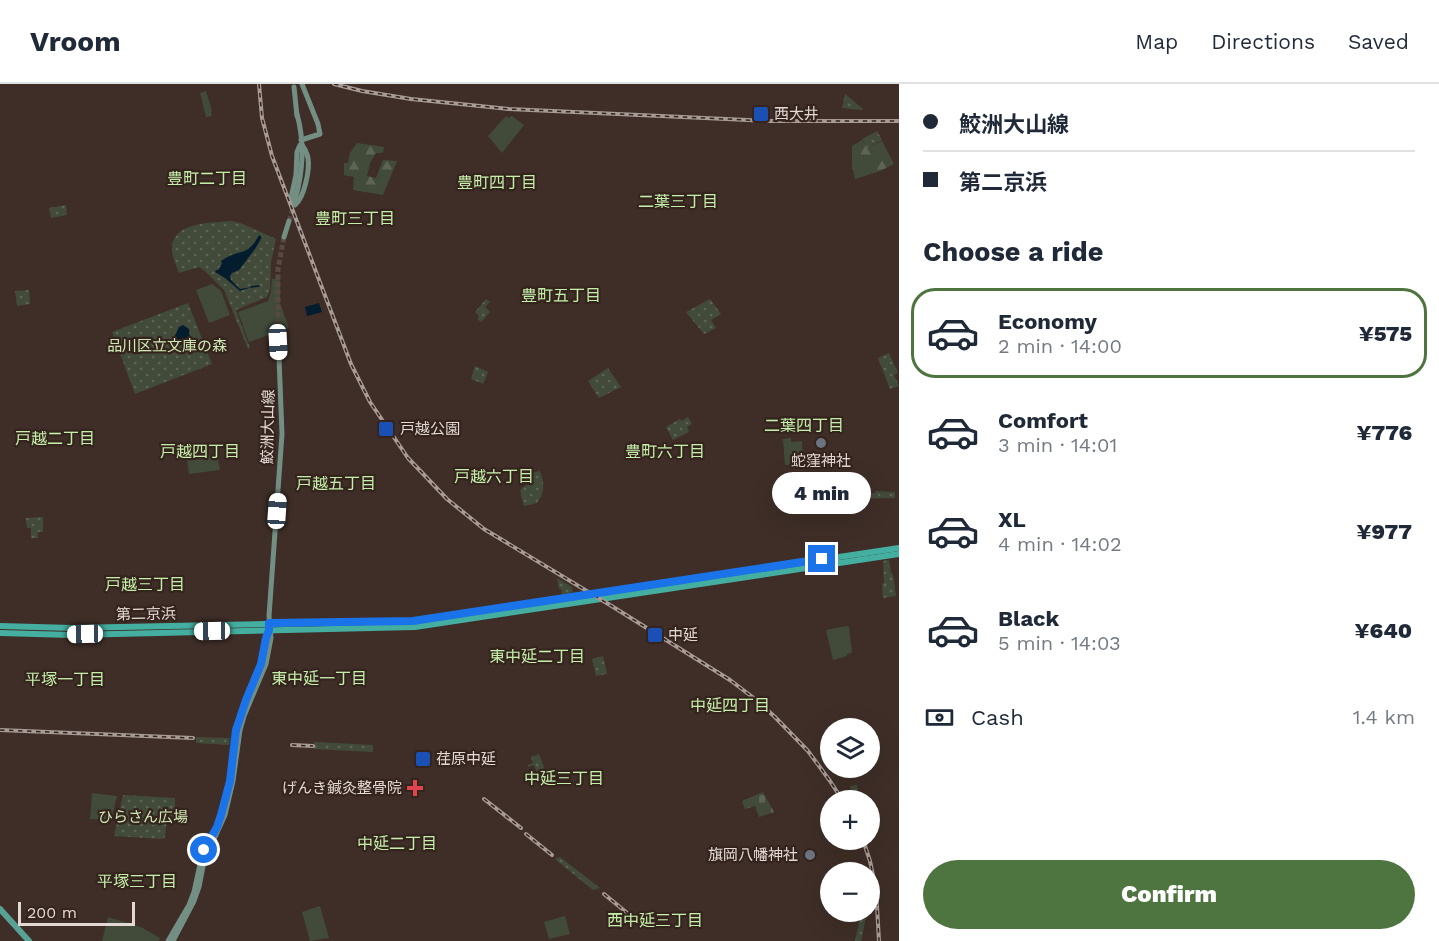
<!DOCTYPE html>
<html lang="en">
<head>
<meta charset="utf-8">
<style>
  :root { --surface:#fff; --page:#f6f6f7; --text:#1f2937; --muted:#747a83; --line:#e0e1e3; --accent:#4e7440 }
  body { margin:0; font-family:"Work Sans","Noto Sans JP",sans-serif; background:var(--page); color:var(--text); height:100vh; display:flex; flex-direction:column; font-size:22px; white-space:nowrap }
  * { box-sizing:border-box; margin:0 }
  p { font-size:20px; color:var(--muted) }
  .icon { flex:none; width:33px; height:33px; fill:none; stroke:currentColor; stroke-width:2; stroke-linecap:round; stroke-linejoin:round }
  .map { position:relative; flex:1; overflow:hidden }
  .side { display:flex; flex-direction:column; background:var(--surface); width:540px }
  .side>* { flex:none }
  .top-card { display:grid; align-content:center; height:132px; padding:0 24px; background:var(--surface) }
  .buttons { position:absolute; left:820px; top:634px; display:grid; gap:12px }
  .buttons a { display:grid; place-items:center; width:60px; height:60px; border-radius:50%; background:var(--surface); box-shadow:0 6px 24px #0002; font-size:30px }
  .scale { position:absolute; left:18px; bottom:15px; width:117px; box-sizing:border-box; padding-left:6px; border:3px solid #e3d8d3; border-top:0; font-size:16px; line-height:21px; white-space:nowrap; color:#e3d8d3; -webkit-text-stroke:4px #34241d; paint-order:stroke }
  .end { position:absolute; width:27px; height:27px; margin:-14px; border:8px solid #1a73e8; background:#fff; box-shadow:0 0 0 3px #fff }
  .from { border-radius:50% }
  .bubble { position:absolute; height:42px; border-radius:21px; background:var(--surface); box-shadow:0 6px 24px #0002; font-size:20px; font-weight:800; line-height:42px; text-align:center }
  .car { position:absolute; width:18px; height:36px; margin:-18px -9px; border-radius:8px; box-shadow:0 0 4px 2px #0007; background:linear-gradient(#fff 24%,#345 0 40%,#fff 0 76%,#345 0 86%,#fff 0) }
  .top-card b { display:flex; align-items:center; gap:21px; height:57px; font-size:22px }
  .top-card b+b { border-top:2px solid var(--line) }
  .top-card i { width:15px; height:15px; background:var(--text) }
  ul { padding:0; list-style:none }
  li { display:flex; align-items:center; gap:18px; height:90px; margin:0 12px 9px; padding:0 12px; border:3px solid transparent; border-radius:24px }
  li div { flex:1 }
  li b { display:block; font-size:22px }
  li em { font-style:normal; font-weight:800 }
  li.active { border-color:var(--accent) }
  li>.icon { width:54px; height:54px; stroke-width:1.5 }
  h2 { padding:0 24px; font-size:27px; line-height:72px }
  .pay { display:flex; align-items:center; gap:15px; height:66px; padding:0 24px; font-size:22px }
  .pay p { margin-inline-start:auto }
  .action { display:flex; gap:12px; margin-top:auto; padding:12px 24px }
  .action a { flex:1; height:69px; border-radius:36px; background:var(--accent); color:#fff; font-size:24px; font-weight:800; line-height:69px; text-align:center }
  header { display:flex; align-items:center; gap:36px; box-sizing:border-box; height:84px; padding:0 30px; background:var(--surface); border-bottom:2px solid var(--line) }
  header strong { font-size:28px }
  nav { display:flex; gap:33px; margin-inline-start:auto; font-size:21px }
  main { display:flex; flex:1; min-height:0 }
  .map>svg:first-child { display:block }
  .grass { fill:#424b3a }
  .forest { fill:url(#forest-firs) }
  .cemetery { fill:url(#cemetery-stones) }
  .park { fill:url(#park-dots) }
  .water { fill:#031c2e }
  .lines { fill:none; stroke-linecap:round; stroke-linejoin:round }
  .stream { stroke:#031c2e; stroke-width:1.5 }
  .secondary-tunnel { stroke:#574841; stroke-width:5; stroke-dasharray:5 2.5; stroke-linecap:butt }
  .secondary { stroke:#738f84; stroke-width:5 }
  .primary { stroke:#57a295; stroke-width:6 }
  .trunk { stroke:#44aea0; stroke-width:6 }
  .rail-casing { stroke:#a89b96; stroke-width:4 }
  .rail { stroke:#34241d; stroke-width:1.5; stroke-dasharray:4.5; stroke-linecap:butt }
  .route { stroke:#1a73e8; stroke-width:8 }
  .transit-dot { fill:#1a4fb4; stroke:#34241d; stroke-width:2 }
  .worship-dot { fill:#6b7280; stroke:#34241d; stroke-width:2 }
  .health-dot { fill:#e0444e; stroke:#34241d; stroke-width:2 }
  .labels { text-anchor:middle; stroke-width:4.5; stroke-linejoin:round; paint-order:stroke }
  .poi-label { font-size:15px; fill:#e3d8d3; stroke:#34241d; text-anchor:start }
  .park-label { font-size:15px; fill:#cee9b3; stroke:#34241d }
  .street-label { font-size:15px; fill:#e3d8d3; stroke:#34241d }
  .neighbourhood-label { font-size:16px; fill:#c5eeaa; stroke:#34241d }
</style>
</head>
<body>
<header>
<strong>Vroom</strong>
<nav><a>Map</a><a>Directions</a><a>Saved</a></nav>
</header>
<main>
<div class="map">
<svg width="899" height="857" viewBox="0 0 899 857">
  <defs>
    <pattern id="forest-firs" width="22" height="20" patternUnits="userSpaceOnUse" patternTransform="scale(1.5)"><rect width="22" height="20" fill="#424b3a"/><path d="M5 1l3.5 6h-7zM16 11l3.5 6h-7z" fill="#5d6456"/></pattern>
    <pattern id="cemetery-stones" width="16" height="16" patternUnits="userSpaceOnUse" patternTransform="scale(1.5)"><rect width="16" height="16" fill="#424b3a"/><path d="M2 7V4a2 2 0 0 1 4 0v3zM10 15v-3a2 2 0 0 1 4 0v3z" fill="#5d6456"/></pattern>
    <pattern id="park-dots" width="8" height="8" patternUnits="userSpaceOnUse" patternTransform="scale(1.5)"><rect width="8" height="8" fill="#424b3a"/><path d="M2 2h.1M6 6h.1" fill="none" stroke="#5d6456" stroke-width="1.8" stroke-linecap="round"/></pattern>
  </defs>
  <rect width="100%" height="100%" fill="#3e2e27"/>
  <g class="grass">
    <path d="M206,7L212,27L211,28L212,32L206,33L200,9Z"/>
    <path d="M506,32L508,34L512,32L524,41L502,69L488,52Z"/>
    <path d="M272,195H280V219L289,244L249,258L238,228L268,217L271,208Z"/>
    <path d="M212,200L221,207L230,231L209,239L196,206Z"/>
    <path d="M791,354V358L802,357L803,380L785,381L783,355Z"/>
    <path d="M217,370L220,386L189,390L187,375Z"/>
    <path d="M847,542L849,543L852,569L847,570V572L833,576L826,546Z"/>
    <path d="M92,709L117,712L111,736L90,735Z"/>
    <path d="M320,822L329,854L310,857L302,828Z"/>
    <path d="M565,832L570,850L549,855L544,838Z"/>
    <path d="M108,833L141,843L160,854L159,857H102Z"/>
  </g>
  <g class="forest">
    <path d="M862,56L867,64L882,57L894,80L880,87L855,95L852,81V62Z"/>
    <path d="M357,59L384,63L383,69H376L370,79L367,92L376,94L383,76L397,77L383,111L353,106L354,93L344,91V79H348L350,69Z"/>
  </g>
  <path class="cemetery" d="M763,708L774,728L759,733L755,722L745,725L742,717Z"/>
  <g class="park">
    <path d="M845,10L863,25L862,26L842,24Z"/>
    <path d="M877,47L882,56L867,64L862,55Z"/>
    <path d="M66,121L67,131L51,134L49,124Z"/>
    <path d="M232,137L243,140L276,155L271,178L270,206L267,213L236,226L250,264L248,265L224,206L205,187L199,183L179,189C176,182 173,174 172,167C170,137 212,139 232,137Z"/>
    <path d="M29,206L30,220L17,222L15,207Z"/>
    <path d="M486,215L490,218L485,223L490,228L481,238L477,235L479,232L475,228Z"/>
    <path d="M710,215L721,230L711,236L716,244L704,250L686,228Z"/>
    <path d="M188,219L212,280L135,310L112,248Z"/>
    <path d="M889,269L898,289L894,291L899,302L890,305L878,274Z"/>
    <path d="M475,282L488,288L483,300L471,295Z"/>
    <path d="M608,284L621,303L599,314L588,297Z"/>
    <path d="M688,333L692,340L687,343L689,348L673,356L666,343L680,335L682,337Z"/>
    <path d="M540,387C544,401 546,406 537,419L524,422L520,407L523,403L529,400V394L530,393L531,389Z"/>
    <path d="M829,401H833L834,411H845V414L856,413V410L875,409V407L895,408V414L845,415L779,420L778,417L824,412V406L829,405Z"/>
    <path d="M43,433V448H38V454H31V444H27L26,434Z"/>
    <path d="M889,476L891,489L893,490L896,512L883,514L882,500L884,499L883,477Z"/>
    <path d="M557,494L572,503L573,508L562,511L561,505H559Z"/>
    <path d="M603,572L607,590L596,592L592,575Z"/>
    <path d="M196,653L230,654L229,661L196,659Z"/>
    <path d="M314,658L373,661V668L314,665Z"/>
    <path d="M539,670L545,686L537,689L534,681L528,683V681L533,679L531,673Z"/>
    <path d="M857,701L858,707H860L861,717H847L845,715L853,712L850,702Z"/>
    <path d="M123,711L175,714V732L167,733L165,753L163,755L114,752Z"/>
    <path d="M560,773L600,804L593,806L556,776V774Z"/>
    <path d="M861,828H867L861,857H855Z"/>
  </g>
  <g class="water">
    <path d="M259,151L262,153L255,165L239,186L232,189L230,192L231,196L240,205L252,203L240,207L225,194L215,188L216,186H218L222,180L221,177C239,164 247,174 259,151Z"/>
    <path d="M319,219L322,228L307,232L305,223Z"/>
    <path d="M183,241L189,245L190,255L176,264L173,263L171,260L179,243Z"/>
  </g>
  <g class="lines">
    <path class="stream" d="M251,203L259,202"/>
    <g class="secondary-tunnel">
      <path d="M289,137L295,118"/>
      <path d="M278,248V185L284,153"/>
    </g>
    <g class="secondary">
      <path d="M294,3L297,32"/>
      <path d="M301,56L320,50L318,40L302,0"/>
      <path d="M300,61L297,68L296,91L291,114L293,120L295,121C304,114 310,86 308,74C307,69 305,65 302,61"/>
      <path d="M295,116C303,88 305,59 297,30"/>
      <path d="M284,153L289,137"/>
      <path d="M168,857L189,821L194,808L202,771L219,738L230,697L236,646L246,616L261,580L269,547"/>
      <path d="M173,857L194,817L199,803L204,777L225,731L233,697L240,646L244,632L266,580L271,554L269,532L282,350L278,248"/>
    </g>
    <path class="primary" d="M0,825L29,857"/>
    <g class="trunk">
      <path d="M0,542L72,544L413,537L899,464"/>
      <path d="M0,549L72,551L415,543L899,470"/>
    </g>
    <defs>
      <g id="rail">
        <path d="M259,0L262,34L272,72L351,280L370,318L408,374L447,415L484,445L610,521L730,596L755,615L775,633L808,667L830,697L843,717"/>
        <path d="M334,0L362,7L411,15L509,25L769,37H899"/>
        <path d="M0,646L193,654"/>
        <path d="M292,661L313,662"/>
        <path d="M484,715L521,744"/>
        <path d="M526,750L552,771"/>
        <path d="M863,756L870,777L876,805L879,857"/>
        <path d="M604,810L643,842"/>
      </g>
    </defs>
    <use href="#rail" class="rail-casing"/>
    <use href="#rail" class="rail"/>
  </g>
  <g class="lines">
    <path class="route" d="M204,766L217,743L221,731L230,697L236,646L246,616L261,580L266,554L269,546V539L413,537L822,475"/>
  </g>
  <g class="transit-dot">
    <rect x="753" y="22" width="16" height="16" rx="3"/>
    <rect x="378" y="337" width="16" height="16" rx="3"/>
    <rect x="647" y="543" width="16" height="16" rx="3"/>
    <rect x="415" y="667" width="16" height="16" rx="3"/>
  </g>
  <g class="worship-dot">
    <circle cx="821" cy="359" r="6"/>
    <circle cx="810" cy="771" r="6"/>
  </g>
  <path class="health-dot" d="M412 695h6v6h6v6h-6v6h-6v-6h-6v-6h6z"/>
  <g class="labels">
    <g class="poi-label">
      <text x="774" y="35">西大井</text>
      <text x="400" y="350">戸越公園</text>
      <text x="821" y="382" text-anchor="middle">蛇窪神社</text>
      <text x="668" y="556">中延</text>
      <text x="436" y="680">荏原中延</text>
      <text x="402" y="709" text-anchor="end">げんき鍼灸整骨院</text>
      <text x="798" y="776" text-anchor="end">旗岡八幡神社</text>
    </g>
    <g class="park-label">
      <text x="167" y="267">品川区立文庫の森</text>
      <text x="143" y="738">ひらさん広場</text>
    </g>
    <g class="street-label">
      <text transform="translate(268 343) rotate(-89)" y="5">鮫洲大山線</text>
      <text transform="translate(146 530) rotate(-1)" y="5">第二京浜</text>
    </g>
    <g class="neighbourhood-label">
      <text x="207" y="100">豊町二丁目</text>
      <text x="497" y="104">豊町四丁目</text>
      <text x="678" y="123">二葉三丁目</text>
      <text x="355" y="140">豊町三丁目</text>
      <text x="561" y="217">豊町五丁目</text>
      <text x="804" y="347">二葉四丁目</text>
      <text x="55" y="360">戸越二丁目</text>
      <text x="200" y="373">戸越四丁目</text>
      <text x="665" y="373">豊町六丁目</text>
      <text x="494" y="398">戸越六丁目</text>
      <text x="336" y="405">戸越五丁目</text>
      <text x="145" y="506">戸越三丁目</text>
      <text x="537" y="578">東中延二丁目</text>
      <text x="319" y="600">東中延一丁目</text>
      <text x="65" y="601">平塚一丁目</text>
      <text x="730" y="627">中延四丁目</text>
      <text x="564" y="700">中延三丁目</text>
      <text x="397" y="765">中延二丁目</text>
      <text x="137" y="803">平塚三丁目</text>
      <text x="655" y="842">西中延三丁目</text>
    </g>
  </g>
</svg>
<div class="buttons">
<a><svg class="icon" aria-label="layers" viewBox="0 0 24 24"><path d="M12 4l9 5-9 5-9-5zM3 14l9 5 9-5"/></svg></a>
<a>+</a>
<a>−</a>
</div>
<div class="scale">200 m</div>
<i class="end from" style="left:204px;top:766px"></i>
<i class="end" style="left:822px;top:475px"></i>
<div class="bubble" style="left:772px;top:388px;width:99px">4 min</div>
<i class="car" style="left:278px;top:258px;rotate:177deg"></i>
<i class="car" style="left:277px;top:427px;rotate:4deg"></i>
<i class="car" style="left:212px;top:547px;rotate:269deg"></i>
<i class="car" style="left:85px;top:550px;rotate:269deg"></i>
</div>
<section class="side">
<div class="top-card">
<b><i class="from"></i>鮫洲大山線</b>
<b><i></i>第二京浜</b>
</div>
<h2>Choose a ride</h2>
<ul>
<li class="active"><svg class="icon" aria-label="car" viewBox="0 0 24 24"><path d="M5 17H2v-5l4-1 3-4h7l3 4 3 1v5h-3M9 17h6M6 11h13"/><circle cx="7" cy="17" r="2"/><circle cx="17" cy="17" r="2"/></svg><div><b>Economy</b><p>2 min · 14:00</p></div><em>¥575</em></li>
<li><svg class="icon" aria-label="car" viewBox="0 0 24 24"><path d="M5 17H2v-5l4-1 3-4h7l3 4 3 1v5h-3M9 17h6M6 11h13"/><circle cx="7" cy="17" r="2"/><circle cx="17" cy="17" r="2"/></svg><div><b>Comfort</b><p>3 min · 14:01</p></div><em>¥776</em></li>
<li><svg class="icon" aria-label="car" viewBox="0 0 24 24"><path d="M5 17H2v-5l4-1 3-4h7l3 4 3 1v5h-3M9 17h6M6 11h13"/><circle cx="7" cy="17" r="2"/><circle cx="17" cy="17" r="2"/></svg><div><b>XL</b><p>4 min · 14:02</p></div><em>¥977</em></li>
<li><svg class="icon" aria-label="car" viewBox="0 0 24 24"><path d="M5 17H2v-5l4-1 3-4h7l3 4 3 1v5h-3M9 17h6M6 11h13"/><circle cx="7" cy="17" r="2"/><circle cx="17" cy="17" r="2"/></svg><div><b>Black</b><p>5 min · 14:03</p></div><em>¥640</em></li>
</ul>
<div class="pay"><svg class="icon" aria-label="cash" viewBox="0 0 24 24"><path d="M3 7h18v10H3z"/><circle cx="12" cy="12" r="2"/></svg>Cash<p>1.4 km</p></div>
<div class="action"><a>Confirm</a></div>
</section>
</main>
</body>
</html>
